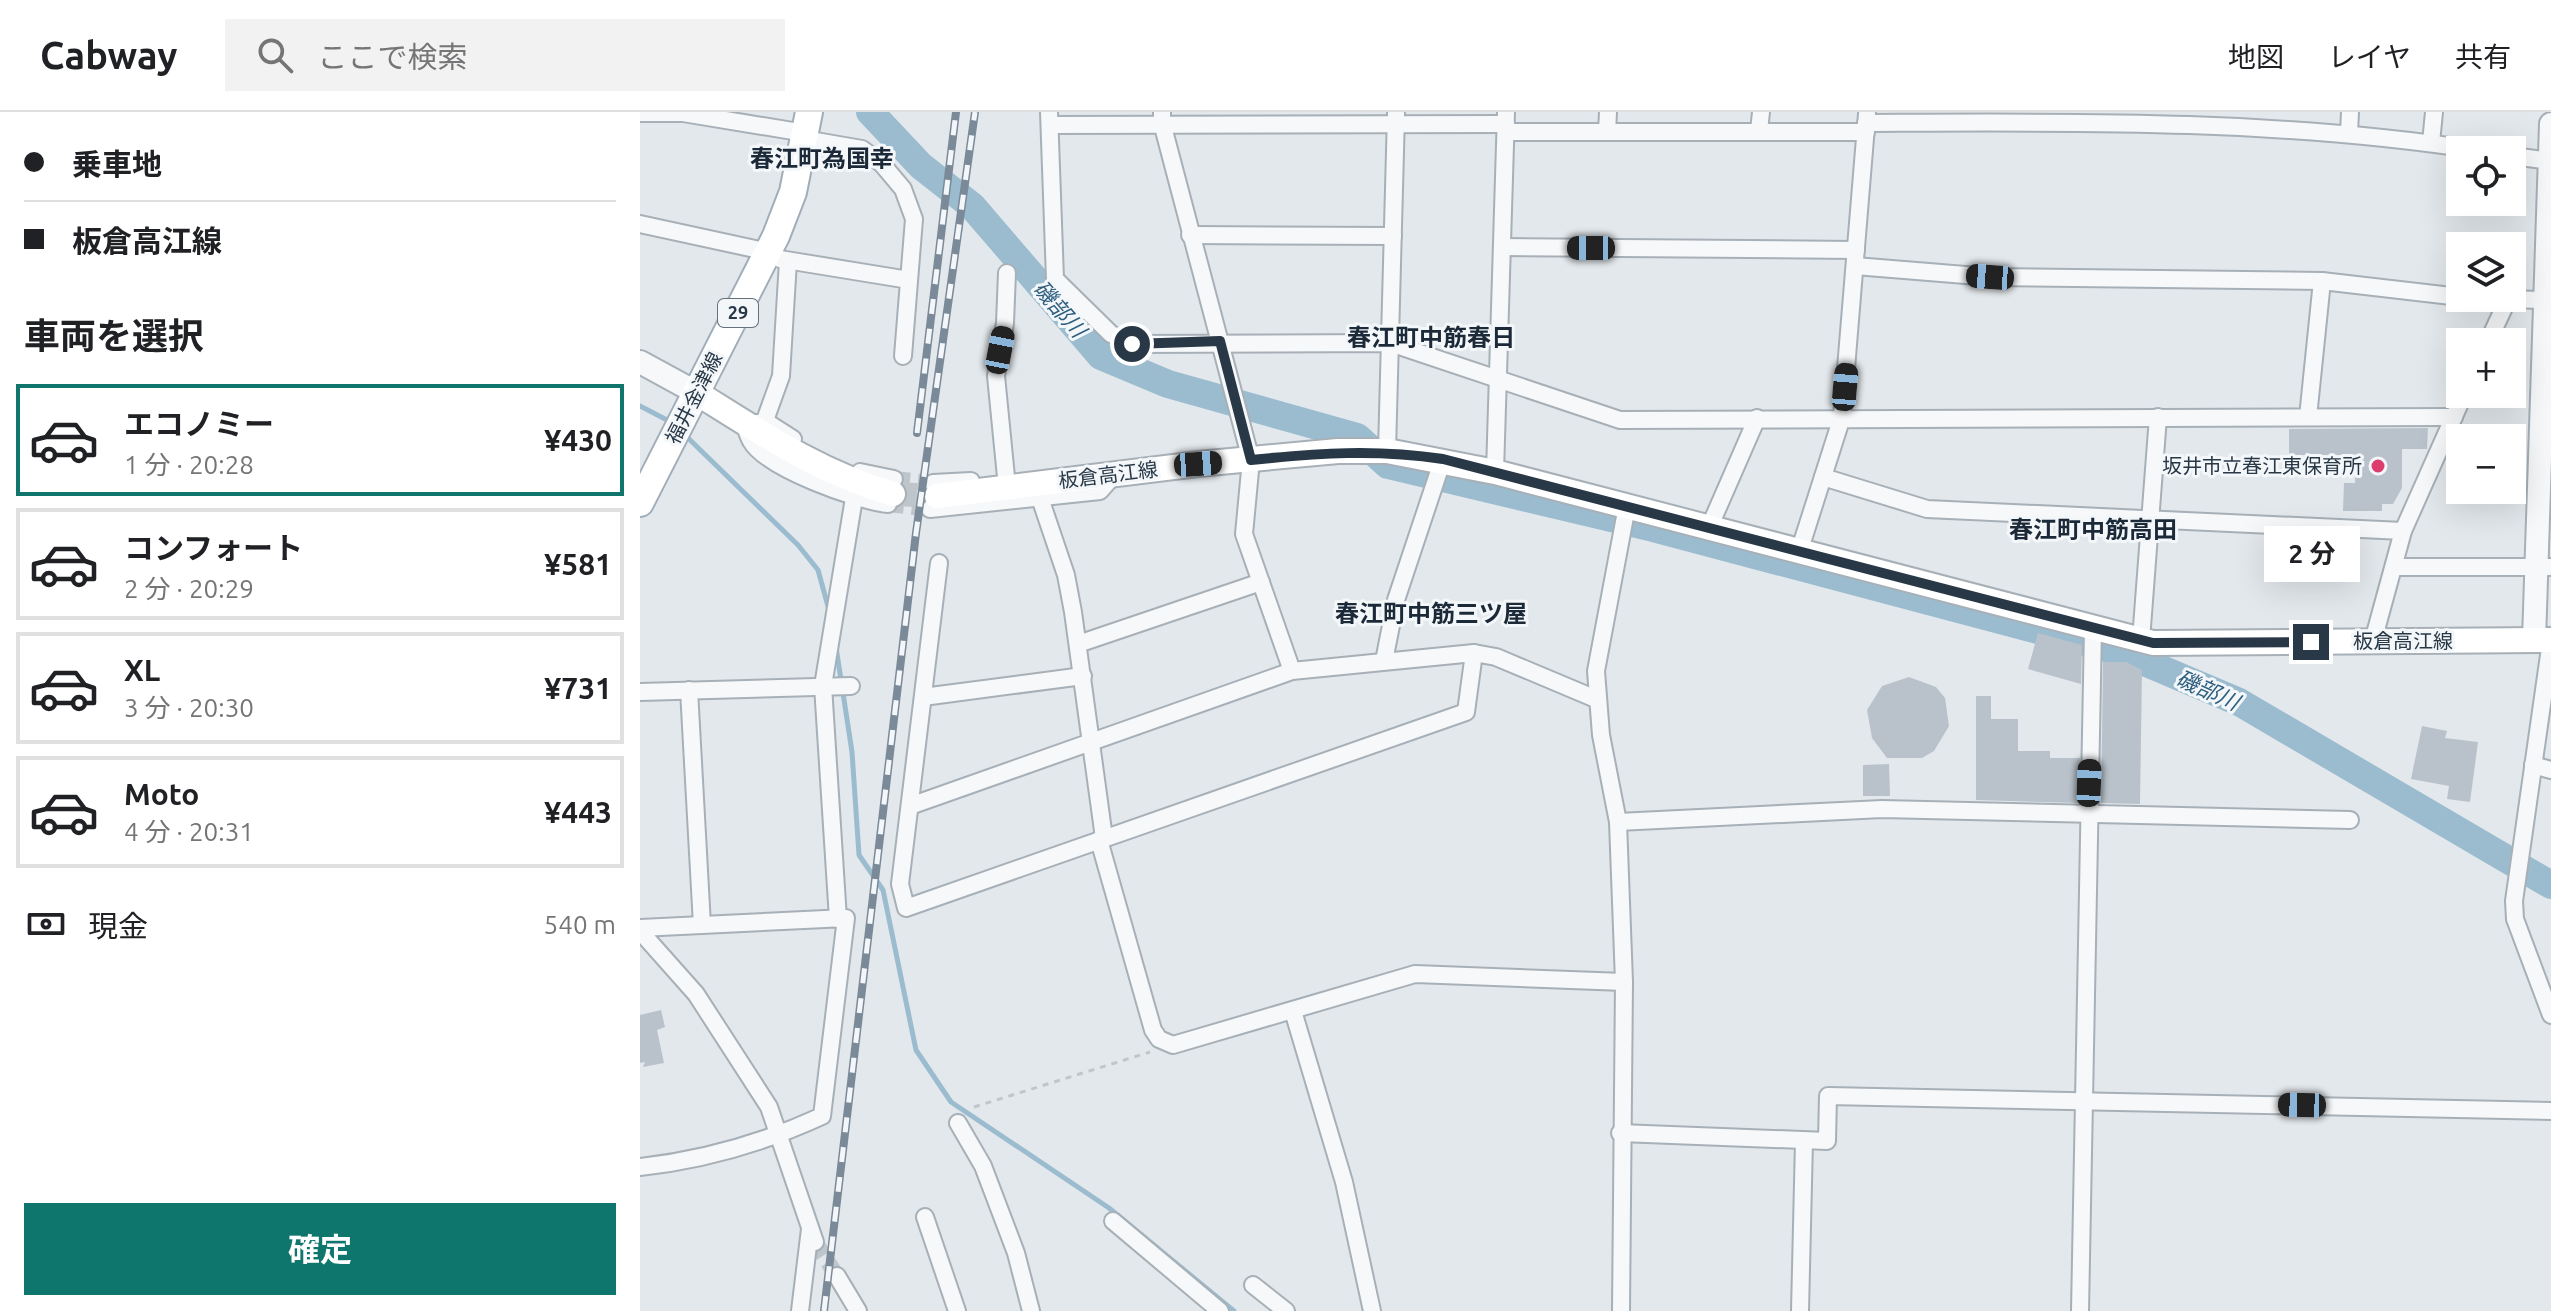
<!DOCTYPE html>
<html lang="ja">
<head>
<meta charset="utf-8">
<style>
  :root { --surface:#fff; --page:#f2f2f2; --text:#202124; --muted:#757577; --line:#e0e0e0; --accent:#0f766e }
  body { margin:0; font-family:Ubuntu,"Noto Sans JP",sans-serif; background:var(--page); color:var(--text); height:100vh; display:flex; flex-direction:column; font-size:30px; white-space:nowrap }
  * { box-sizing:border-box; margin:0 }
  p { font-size:26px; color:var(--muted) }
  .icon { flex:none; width:44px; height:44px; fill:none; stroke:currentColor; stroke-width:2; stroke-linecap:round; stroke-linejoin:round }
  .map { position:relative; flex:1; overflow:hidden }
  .side { display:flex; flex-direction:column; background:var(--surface); width:640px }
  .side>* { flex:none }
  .top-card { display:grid; align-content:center; height:176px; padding:0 24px; background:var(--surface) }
  .tools { position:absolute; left:1806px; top:24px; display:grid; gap:16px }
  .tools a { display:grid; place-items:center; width:80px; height:80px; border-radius:0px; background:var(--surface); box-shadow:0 8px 32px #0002; font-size:40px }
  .end { position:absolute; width:36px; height:36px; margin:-18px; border:10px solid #293847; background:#fff; box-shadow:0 0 0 4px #fff }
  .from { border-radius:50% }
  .bubble { position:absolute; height:56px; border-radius:0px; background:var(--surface); box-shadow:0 8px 32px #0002; font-size:26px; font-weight:700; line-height:56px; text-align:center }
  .car { position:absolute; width:24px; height:48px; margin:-24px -12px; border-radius:10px; box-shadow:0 0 6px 2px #0007; background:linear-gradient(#222 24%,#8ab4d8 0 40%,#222 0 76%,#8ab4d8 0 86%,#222 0) }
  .top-card b { display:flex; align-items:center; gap:28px; height:76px; font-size:30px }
  .top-card b+b { border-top:2px solid var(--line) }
  .top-card i { width:20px; height:20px; background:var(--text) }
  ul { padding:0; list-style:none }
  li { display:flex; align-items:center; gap:24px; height:112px; margin:0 16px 12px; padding:0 8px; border:4px solid var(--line); border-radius:0px }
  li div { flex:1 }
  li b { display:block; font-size:30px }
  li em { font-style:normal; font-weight:700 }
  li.current { border-color:var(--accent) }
  li>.icon { width:72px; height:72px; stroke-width:1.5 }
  h2 { padding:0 24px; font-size:36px; line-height:96px }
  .pay { display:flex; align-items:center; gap:20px; height:88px; padding:0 24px; font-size:30px }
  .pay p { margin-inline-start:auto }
  .button { display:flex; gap:16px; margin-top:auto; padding:16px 24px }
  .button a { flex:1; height:92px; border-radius:0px; background:var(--accent); color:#fff; font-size:32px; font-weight:700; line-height:92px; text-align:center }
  header { display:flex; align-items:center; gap:48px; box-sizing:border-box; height:112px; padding:0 40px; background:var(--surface); border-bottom:2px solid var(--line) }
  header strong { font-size:38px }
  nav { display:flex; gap:44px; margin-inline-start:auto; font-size:28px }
  .search { width:560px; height:72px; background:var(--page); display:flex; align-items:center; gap:20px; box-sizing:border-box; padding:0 28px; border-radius:0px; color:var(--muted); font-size:30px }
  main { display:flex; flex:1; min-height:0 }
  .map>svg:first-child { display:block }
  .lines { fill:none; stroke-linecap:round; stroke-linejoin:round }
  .stream { stroke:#9bbccf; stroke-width:5 }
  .river { stroke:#9bbccf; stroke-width:28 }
  .building { fill:#b9c2cb }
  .minor-tunnel { stroke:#bec5cb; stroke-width:16; stroke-dasharray:16 8; stroke-linecap:butt }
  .secondary-tunnel { stroke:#bec5cb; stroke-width:24; stroke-dasharray:24 12; stroke-linecap:butt }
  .minor-casing { stroke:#a7b0b7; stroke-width:20 }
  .tertiary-casing { stroke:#a7b0b7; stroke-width:26 }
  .secondary-casing { stroke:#a7b0b7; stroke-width:28 }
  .primary-casing { stroke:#a1aeb9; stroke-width:30 }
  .path { stroke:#c1c6cb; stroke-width:3; stroke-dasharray:6 6; stroke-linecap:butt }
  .minor { stroke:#f6f8fa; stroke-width:16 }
  .tertiary { stroke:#f6f8fa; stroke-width:22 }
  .secondary { stroke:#fff; stroke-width:24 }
  .primary { stroke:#fff; stroke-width:26 }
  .rail-casing { stroke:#7b8a98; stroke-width:8 }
  .rail { stroke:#f3f7f9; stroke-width:5; stroke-dasharray:15; stroke-linecap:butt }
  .route { stroke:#293847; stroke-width:10 }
  .poi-dot { fill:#dc3d6c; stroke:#f3f7f9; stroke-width:3 }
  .labels { text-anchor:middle; stroke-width:6; stroke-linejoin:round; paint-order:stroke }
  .shield { fill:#f3f7f9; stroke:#66717c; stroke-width:2 }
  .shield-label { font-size:18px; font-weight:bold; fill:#293847 }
  .street-label { font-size:20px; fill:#293847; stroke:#f3f7f9 }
  .poi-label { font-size:20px; fill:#293847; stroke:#f3f7f9; text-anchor:end }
  .water-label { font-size:22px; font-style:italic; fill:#2e5e7f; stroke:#f3f7f9 }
  .quarter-label { font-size:24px; font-weight:bold; fill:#1b2938; stroke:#f3f7f9 }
</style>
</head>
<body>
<header>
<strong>Cabway</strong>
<div class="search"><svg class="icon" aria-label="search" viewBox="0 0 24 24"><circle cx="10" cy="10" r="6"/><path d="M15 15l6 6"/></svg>ここで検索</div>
<nav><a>地図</a><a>レイヤ</a><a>共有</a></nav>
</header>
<main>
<section class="side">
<div class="top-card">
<b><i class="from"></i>乗車地</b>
<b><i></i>板倉高江線</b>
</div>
<h2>車両を選択</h2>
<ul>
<li class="current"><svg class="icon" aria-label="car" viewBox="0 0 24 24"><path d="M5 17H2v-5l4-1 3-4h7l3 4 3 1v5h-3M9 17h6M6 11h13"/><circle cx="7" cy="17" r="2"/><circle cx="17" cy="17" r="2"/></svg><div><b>エコノミー</b><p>1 分 · 20:28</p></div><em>¥430</em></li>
<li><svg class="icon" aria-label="car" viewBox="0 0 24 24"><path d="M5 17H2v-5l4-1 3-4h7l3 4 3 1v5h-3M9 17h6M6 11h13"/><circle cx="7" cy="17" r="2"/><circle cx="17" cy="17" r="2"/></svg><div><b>コンフォート</b><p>2 分 · 20:29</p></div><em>¥581</em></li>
<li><svg class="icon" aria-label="car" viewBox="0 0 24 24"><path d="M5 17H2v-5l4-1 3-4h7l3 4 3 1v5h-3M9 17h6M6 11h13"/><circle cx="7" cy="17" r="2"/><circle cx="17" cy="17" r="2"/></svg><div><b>XL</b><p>3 分 · 20:30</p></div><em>¥731</em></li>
<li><svg class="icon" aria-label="car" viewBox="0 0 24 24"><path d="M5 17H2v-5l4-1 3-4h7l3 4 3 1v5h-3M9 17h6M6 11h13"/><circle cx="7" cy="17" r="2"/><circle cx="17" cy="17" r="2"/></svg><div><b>Moto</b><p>4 分 · 20:31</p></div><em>¥443</em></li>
</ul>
<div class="pay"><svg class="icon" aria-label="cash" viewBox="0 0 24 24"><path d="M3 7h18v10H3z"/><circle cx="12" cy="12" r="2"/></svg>現金<p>540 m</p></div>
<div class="button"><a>確定</a></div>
</section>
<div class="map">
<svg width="1911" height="1199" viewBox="0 0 1911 1199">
  <rect width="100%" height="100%" fill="#e3e8ec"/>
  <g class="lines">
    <g class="stream">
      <path d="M0,294L27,308"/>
      <path d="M48,326L158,433L178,458L189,498"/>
      <path d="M196,535L212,640L219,743L243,778L276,938L311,990L469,1096L594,1199"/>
    </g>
    <path class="river" d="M230,0L281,54L332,94L461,244L528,272L717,325L748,353L1013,416L1481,540L1599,590L1911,773"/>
  </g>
  <g class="building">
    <path d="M1788,316L1787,337H1762V376L1753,392H1742V399H1703L1704,371H1715L1716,343H1649V317Z"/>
    <path d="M1398,521L1442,533L1441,572L1388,557Z"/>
    <path d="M1463,550H1486L1502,558L1500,692L1461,691Z"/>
    <path d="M1269,565L1296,575L1305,586L1309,614L1294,639L1282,646H1247L1232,626L1227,598L1242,574Z"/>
    <path d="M1336,584H1351V607H1378V639H1410V646H1440L1439,691L1336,688Z"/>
    <path d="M1782,614L1807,619L1805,626L1838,630L1830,690L1807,687L1809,674L1771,667Z"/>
    <path d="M1249,652L1250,684H1223V653Z"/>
    <path d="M21,898L25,915L17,918L24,951L3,955L5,950L0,951V903Z"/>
  </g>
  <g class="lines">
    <g class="minor-tunnel">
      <path d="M254,367L293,371"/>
      <path d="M248,392L290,397"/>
      <path d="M175,1130L197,1164"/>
    </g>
    <path class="secondary-tunnel" d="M253,382L297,384"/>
    <defs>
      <g id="minor">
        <path d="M409,0L415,167L471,222L492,232L750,231L980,308L1814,305"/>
        <path d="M522,0V11L611,348L604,422L652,559"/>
        <path d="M0,1H43L165,21"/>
        <path d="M1226,11C1431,10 1634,7 1836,38"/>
        <path d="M410,13L866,12"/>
        <path d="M1119,19L1121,0"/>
        <path d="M866,20H1226"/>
        <path d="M967,20L968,0"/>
        <path d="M1709,21L1710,0"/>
        <path d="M164,27L222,37L242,52L263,77L274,107L263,244"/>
        <path d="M1791,31L1794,0"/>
        <path d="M1872,44L1911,49"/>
        <path d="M0,112L129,140"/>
        <path d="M550,123L753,124"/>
        <path d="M862,135L1216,138"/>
        <path d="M140,147L269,168"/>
        <path d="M1215,154L1350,165L1682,169L1820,185"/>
        <path d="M1831,186L1904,188"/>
        <path d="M1848,230L1867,189"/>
        <path d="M1668,305L1682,169"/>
        <path d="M124,311L141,264L148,149"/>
        <path d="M153,327L128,311H104C106,317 108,324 111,329C126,356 217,389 248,392"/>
        <path d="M747,339L756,2"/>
        <path d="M220,360L254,367"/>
        <path d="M855,360L866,0"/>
        <path d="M366,365L356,264L365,211L367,161"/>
        <path d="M1183,365L1287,397L1763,419"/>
        <path d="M293,371L331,369"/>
        <path d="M400,386L426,463L433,500L464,726"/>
        <path d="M290,397L460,379L475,362"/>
        <path d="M1069,416L1117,306"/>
        <path d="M1159,440L1202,305L1227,2"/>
        <path d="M299,451L260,772L266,796L826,600L834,541"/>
        <path d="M1754,455H1911"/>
        <path d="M1501,528L1518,305"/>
        <path d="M1733,529L1763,419L1824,282"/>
        <path d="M1911,529L1874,789L1875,807L1911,903"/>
        <path d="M438,532L621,470"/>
        <path d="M744,549L756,488L803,347"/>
        <path d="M49,578L62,813"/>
        <path d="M0,580L211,574"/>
        <path d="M283,585L443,564"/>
        <path d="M1893,653L1911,658"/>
        <path d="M270,694L652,559L834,541L856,545L956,587"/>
        <path d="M978,710L1242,697L1710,708"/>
        <path d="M459,728L513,918L519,927L533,933L775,862L984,870"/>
        <path d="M198,807L183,574L214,386"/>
        <path d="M0,816L206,806L182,1004C123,1031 64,1048 0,1055"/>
        <path d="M0,819L56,882L129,995L175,1130"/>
        <path d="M653,899L704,1070L732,1199"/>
        <path d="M318,1011L343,1054L376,1141L391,1199"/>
        <path d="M980,1021L1187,1029L1188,984L1911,999"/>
        <path d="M285,1105L317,1199"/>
        <path d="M473,1109L580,1199"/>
        <path d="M197,1164L218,1199"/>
        <path d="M613,1173L646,1199"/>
        <path d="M160,1199L170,1117"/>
        <path d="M981,1199L984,870L978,710L961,623L956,559L987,394"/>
        <path d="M1160,1199L1164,1029"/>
        <path d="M1440,1199L1453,516"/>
      </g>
      <g id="tertiary">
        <path d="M0,250L57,281"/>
        <path d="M1894,528L1911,12"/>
      </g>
      <g id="secondary">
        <path d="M57,281C121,321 180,361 253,382"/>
        <path d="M297,384L558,352L698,339H747L855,360L1513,531L1911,528"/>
      </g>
      <path id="primary" d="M0,391L136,124L153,80L169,0"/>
    </defs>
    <use href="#minor" class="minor-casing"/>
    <use href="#tertiary" class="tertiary-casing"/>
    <use href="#secondary" class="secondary-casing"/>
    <use href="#primary" class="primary-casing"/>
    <path class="path" d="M334,995L510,940"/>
    <use href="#minor" class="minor"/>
    <use href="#tertiary" class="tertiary"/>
    <use href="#secondary" class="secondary"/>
    <use href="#primary" class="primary"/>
    <defs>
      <g id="rail">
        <path d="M277,321L316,0"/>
        <path d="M184,1199L276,421L335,0"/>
      </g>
    </defs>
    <use href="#rail" class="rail-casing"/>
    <use href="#rail" class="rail"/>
  </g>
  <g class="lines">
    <path class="route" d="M492,232L580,229L611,348C679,341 735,337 803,347L1513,531L1671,530"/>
  </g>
  <circle class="poi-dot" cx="1738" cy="354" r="8"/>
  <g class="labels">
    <rect class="shield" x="78" y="187" width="40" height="28" rx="6"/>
    <g class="shield-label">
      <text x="98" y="207">29</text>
    </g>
    <g class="street-label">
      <text transform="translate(54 286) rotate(-63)" y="7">福井金津線</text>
      <text transform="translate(468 363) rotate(-7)" y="7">板倉高江線</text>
      <text x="1763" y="536">板倉高江線</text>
    </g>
    <g class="poi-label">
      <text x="1722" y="361">坂井市立春江東保育所</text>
    </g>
    <g class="water-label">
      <text transform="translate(420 197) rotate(49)" y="8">磯部川</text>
      <text transform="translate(1568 578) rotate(24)" y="8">磯部川</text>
    </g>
    <g class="quarter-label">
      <text x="182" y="55">春江町為国幸</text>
      <text x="791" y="234">春江町中筋春日</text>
      <text x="1453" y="426">春江町中筋高田</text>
      <text x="791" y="510">春江町中筋三ツ屋</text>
    </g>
  </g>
</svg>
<div class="tools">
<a><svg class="icon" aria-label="locate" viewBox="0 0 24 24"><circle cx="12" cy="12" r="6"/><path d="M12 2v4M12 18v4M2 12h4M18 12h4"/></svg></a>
<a><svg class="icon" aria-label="layers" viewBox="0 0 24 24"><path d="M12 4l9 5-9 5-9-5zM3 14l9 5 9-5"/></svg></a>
<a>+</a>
<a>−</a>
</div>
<i class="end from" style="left:492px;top:232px"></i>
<i class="end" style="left:1671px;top:530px"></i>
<div class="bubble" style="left:1624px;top:414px;width:96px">2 分</div>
<i class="car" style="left:951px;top:136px;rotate:270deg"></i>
<i class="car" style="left:1350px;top:165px;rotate:274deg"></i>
<i class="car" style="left:360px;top:238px;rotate:11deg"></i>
<i class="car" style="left:1205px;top:275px;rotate:5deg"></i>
<i class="car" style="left:558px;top:352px;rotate:86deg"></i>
<i class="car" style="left:1449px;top:671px;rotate:2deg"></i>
<i class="car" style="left:1662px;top:993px;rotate:271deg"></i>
</div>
</main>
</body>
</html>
